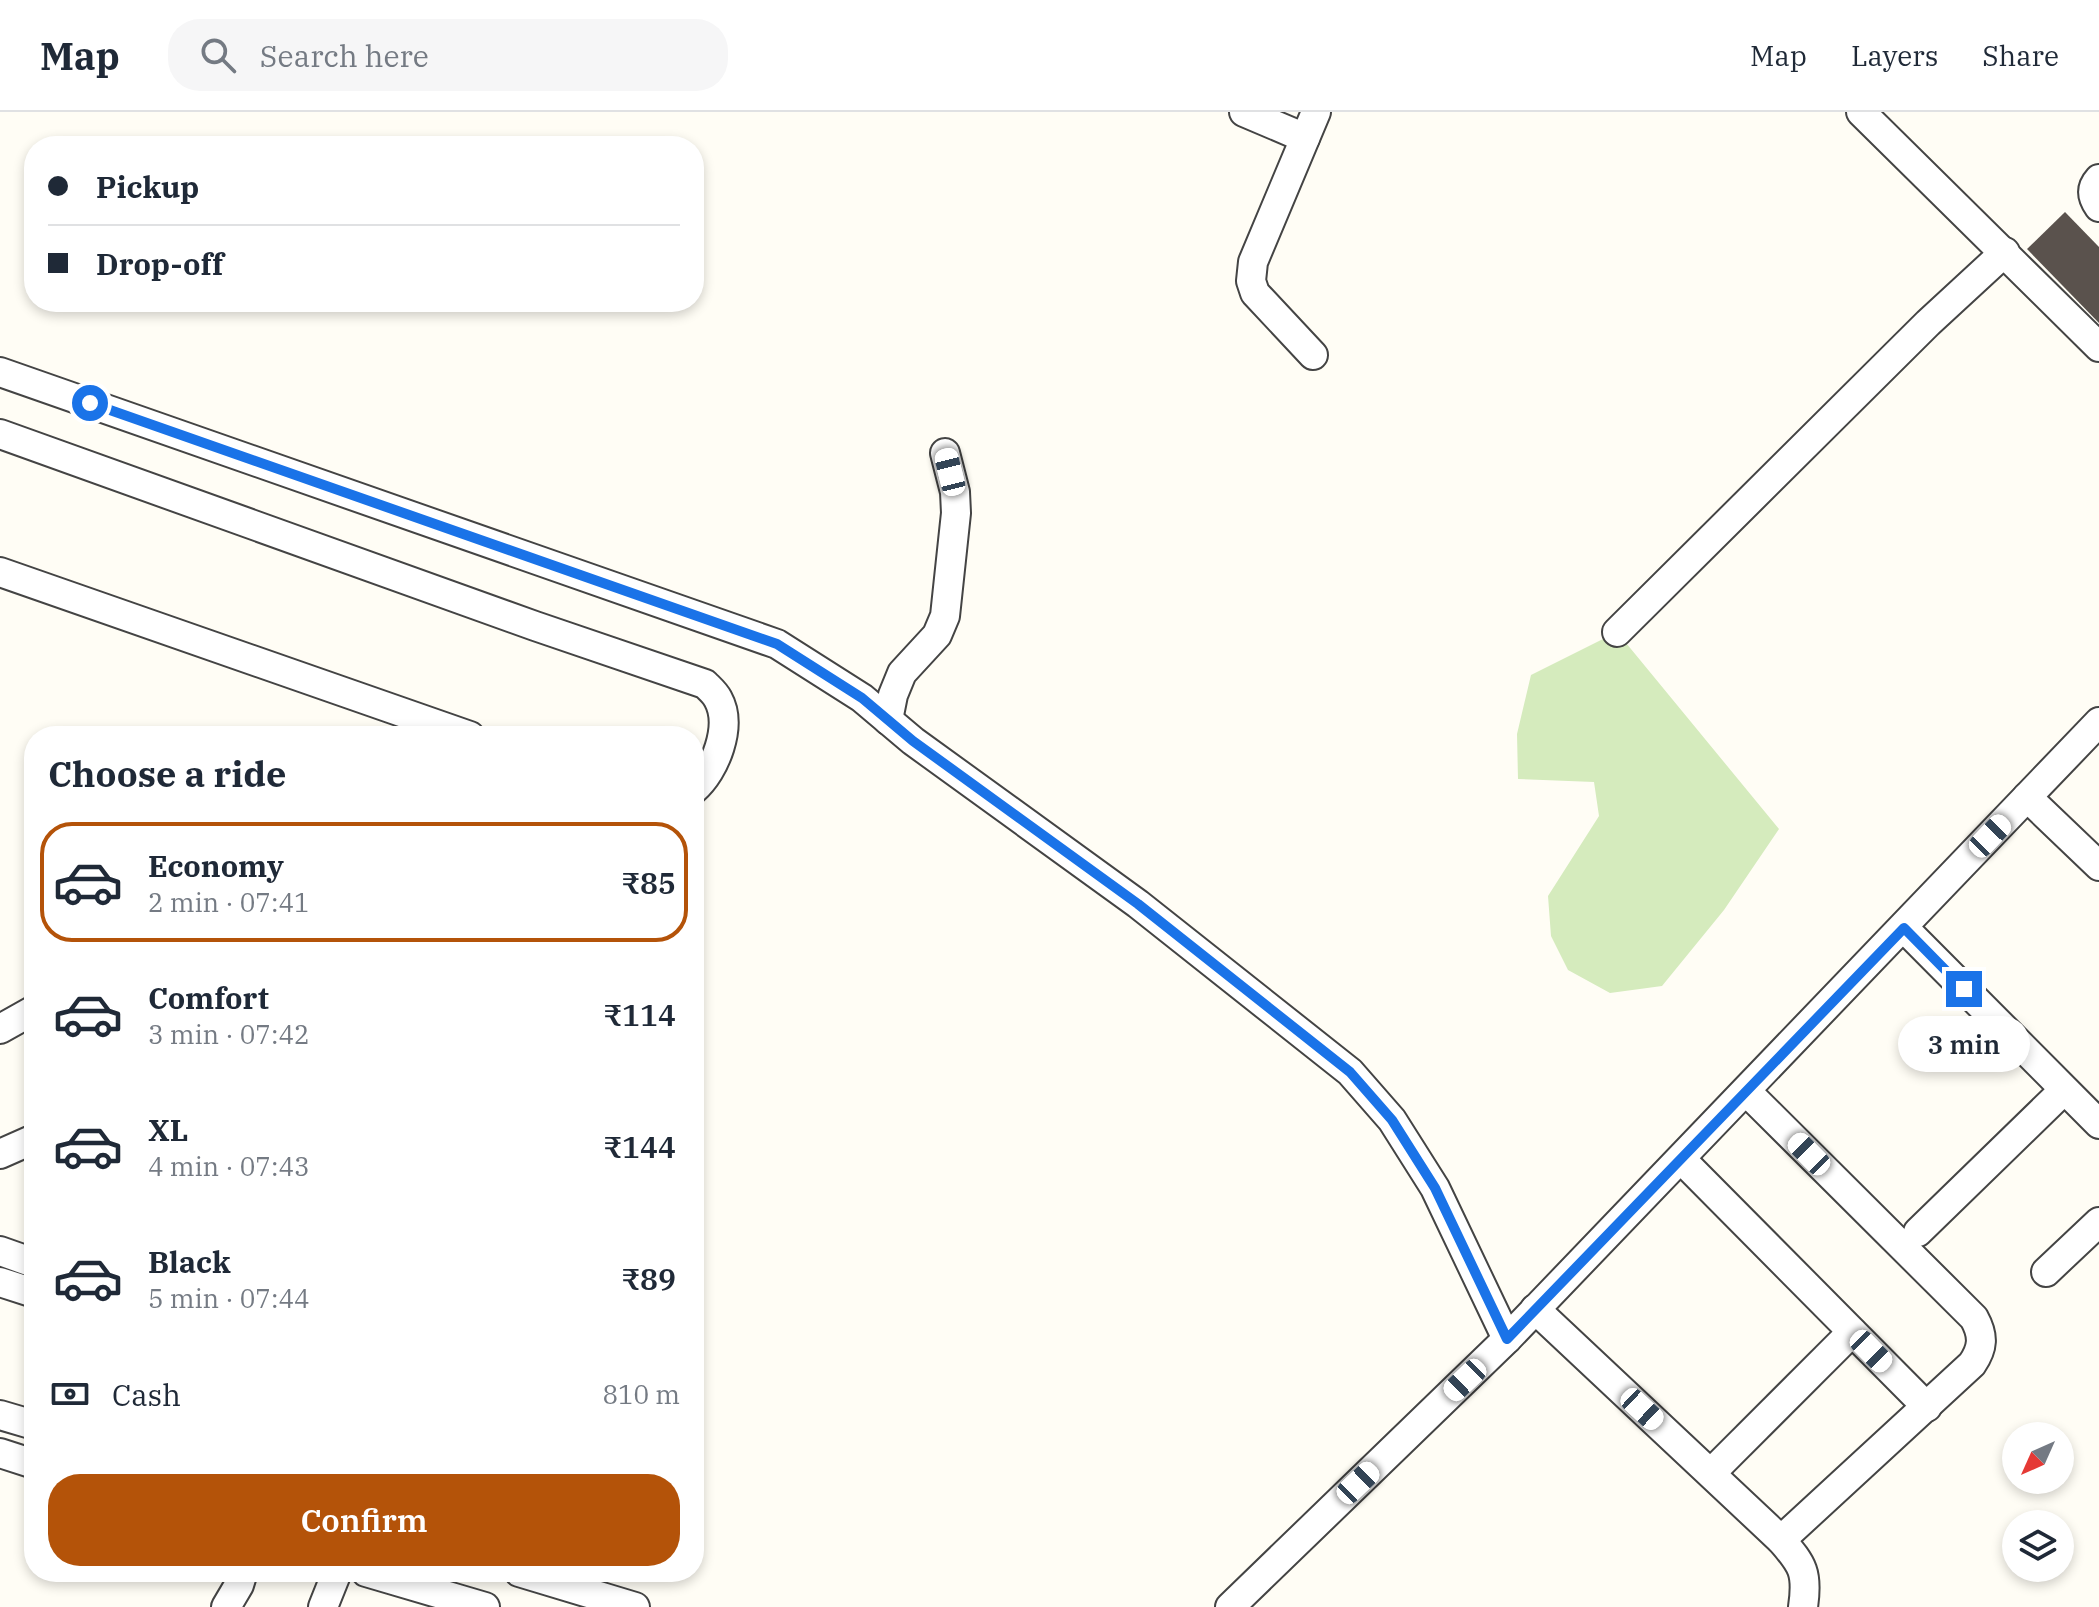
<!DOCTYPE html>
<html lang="en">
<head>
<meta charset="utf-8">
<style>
  :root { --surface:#fff; --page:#f6f6f7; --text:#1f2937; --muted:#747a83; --line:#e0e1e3; --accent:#b45309 }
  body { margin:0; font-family:"IBM Plex Serif",serif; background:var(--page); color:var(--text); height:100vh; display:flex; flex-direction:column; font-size:30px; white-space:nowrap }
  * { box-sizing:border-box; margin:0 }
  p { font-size:26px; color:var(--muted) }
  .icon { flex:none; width:44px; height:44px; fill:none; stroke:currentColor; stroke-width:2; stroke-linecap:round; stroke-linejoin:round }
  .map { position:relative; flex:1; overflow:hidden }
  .sheet { position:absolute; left:24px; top:614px; width:680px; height:856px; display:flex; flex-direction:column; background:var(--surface); border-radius:32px; box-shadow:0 4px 12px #0003 }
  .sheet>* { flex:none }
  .banner { position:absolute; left:24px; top:24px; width:680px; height:176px; border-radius:32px; box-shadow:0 4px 12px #0003; display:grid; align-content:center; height:176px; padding:0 24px; background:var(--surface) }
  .needle { width:52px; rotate:225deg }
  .controls { position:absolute; left:2002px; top:1310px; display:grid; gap:16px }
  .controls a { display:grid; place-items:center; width:72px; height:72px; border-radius:50%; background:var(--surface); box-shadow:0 4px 12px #0003; font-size:40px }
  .end { position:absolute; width:36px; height:36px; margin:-18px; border:10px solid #1a73e8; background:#fff; box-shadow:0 0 0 4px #fff }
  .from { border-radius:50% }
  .bubble { position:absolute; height:56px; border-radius:28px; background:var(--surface); box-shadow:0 4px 12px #0003; font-size:26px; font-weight:600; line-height:56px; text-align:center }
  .car { position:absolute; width:24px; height:48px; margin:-24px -12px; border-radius:10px; box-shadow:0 0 6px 2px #0007; background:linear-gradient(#fff 24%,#345 0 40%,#fff 0 76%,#345 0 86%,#fff 0) }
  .banner b { display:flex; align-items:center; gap:28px; height:76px; font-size:30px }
  .banner b+b { border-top:2px solid var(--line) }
  .banner i { width:20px; height:20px; background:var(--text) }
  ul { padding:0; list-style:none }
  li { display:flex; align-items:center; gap:24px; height:120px; margin:0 16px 12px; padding:0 8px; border:4px solid transparent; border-radius:32px }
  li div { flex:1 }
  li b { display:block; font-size:30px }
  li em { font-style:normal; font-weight:600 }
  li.current { border-color:var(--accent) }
  li>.icon { width:72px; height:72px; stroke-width:1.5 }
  h2 { padding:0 24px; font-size:36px; line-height:96px }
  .pay { display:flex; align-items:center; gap:20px; height:88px; padding:0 24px; font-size:30px }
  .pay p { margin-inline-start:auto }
  .cta { display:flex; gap:16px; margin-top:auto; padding:16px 24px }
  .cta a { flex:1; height:92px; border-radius:32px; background:var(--accent); color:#fff; font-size:32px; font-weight:600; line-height:92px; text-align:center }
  header { display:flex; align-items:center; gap:48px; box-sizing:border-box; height:112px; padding:0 40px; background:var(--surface); border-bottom:2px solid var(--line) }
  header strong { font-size:38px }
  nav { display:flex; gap:44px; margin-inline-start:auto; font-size:28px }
  .search { width:560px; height:72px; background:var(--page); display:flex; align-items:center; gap:20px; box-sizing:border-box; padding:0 28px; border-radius:32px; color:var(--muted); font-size:30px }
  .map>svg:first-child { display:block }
  .green { fill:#d5ebbd }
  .building { fill:#5a524d }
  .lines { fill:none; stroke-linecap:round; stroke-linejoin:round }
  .minor-casing { stroke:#444; stroke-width:32 }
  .minor { stroke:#fff; stroke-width:28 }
  .route { stroke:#1a73e8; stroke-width:10 }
</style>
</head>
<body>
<header>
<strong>Map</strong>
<div class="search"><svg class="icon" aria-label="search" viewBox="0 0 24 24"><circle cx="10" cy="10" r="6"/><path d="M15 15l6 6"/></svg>Search here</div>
<nav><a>Map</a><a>Layers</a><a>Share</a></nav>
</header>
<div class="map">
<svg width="2099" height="1495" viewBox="0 0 2099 1495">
  <rect width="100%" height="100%" fill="#fffdf5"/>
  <path class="green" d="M1617,520L1779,717L1724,798L1662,874L1610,881L1568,858L1551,824L1548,784L1599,704L1594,670L1518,667L1517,622L1531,563Z"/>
  <path class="building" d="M2065,100L2099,135V211L2027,137Z"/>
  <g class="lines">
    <defs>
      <g id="minor">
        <path d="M1244,0L1305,26"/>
        <path d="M1861,0L2099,235"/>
        <path d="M2099,67C2090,77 2092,85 2099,95"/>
        <path d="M1313,243L1255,181L1251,169L1253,150L1316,0"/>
        <path d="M0,260L777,532L862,586L913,629L1138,792L1350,960L1392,1008L1435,1076L1507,1227"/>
        <path d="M0,322L535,514L705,572C710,577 715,581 718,587C733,614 715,659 694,677"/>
        <path d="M0,460L470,624"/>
        <path d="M1617,520L1928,211L2005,140"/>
        <path d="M888,608L893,583L902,561L937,523L945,504L956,401L955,380L945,341"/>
        <path d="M2027,685L2099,754"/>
        <path d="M1904,816L2099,1012"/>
        <path d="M0,917L34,898"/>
        <path d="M1747,980L1974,1206C1984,1224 1983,1236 1972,1252L1781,1428"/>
        <path d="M0,1042L34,1027"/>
        <path d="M1681,1047L1927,1295"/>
        <path d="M1918,1120L2064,978"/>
        <path d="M0,1139L34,1151"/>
        <path d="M2046,1160L2099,1110"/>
        <path d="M0,1170L34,1181"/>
        <path d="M1535,1197L1781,1428C1803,1453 1808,1461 1803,1495"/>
        <path d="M0,1303L34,1313"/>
        <path d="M0,1341L34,1352"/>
        <path d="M1711,1361L1852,1220"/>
        <path d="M366,1460L485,1495"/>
        <path d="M519,1460L635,1495"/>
        <path d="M226,1495L239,1473L243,1460"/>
        <path d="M323,1495L337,1460"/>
        <path d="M1230,1495L1507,1227L2099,610"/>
      </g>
    </defs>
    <use href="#minor" class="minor-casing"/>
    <use href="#minor" class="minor"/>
  </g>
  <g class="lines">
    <path class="route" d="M90,291L777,532L862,586L913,629L1138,792L1350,960L1392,1008L1435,1076L1507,1227L1904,816L1964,877"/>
  </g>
</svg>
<div class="controls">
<a><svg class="needle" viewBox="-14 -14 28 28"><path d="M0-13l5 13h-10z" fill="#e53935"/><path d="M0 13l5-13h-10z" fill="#747a83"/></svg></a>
<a><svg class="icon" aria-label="layers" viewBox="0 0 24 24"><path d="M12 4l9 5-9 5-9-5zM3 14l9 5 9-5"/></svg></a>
</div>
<i class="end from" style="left:90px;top:291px"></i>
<i class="end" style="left:1964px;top:877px"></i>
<div class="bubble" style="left:1898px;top:904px;width:132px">3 min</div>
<i class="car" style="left:950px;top:360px;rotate:346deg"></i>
<i class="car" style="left:1990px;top:724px;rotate:44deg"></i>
<i class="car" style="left:1809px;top:1042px;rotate:315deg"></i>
<i class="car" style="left:1871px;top:1239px;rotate:135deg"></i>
<i class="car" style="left:1465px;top:1268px;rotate:226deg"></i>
<i class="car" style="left:1642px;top:1297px;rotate:133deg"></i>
<i class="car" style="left:1358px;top:1371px;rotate:46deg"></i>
<div class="banner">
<b><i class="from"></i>Pickup</b>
<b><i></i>Drop-off</b>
</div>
<section class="sheet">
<h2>Choose a ride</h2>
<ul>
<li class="current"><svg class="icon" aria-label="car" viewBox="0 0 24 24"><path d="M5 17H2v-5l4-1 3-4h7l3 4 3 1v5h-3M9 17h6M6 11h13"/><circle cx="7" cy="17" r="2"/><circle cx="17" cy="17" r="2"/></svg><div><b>Economy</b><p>2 min · 07:41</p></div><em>₹85</em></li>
<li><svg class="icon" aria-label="car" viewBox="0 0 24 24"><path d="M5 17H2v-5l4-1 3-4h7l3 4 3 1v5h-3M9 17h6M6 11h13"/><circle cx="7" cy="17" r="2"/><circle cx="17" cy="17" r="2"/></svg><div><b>Comfort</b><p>3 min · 07:42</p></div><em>₹114</em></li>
<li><svg class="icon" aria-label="car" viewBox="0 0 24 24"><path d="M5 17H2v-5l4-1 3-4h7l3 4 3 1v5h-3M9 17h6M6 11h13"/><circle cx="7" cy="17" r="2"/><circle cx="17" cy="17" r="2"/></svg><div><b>XL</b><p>4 min · 07:43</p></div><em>₹144</em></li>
<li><svg class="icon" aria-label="car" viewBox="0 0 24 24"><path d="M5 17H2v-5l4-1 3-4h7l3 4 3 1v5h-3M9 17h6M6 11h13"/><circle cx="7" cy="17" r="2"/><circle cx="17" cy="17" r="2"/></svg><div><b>Black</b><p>5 min · 07:44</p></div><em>₹89</em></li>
</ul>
<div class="pay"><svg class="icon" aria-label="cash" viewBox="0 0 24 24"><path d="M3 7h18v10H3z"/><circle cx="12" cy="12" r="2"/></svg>Cash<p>810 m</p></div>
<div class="cta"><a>Confirm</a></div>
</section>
</div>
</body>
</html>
